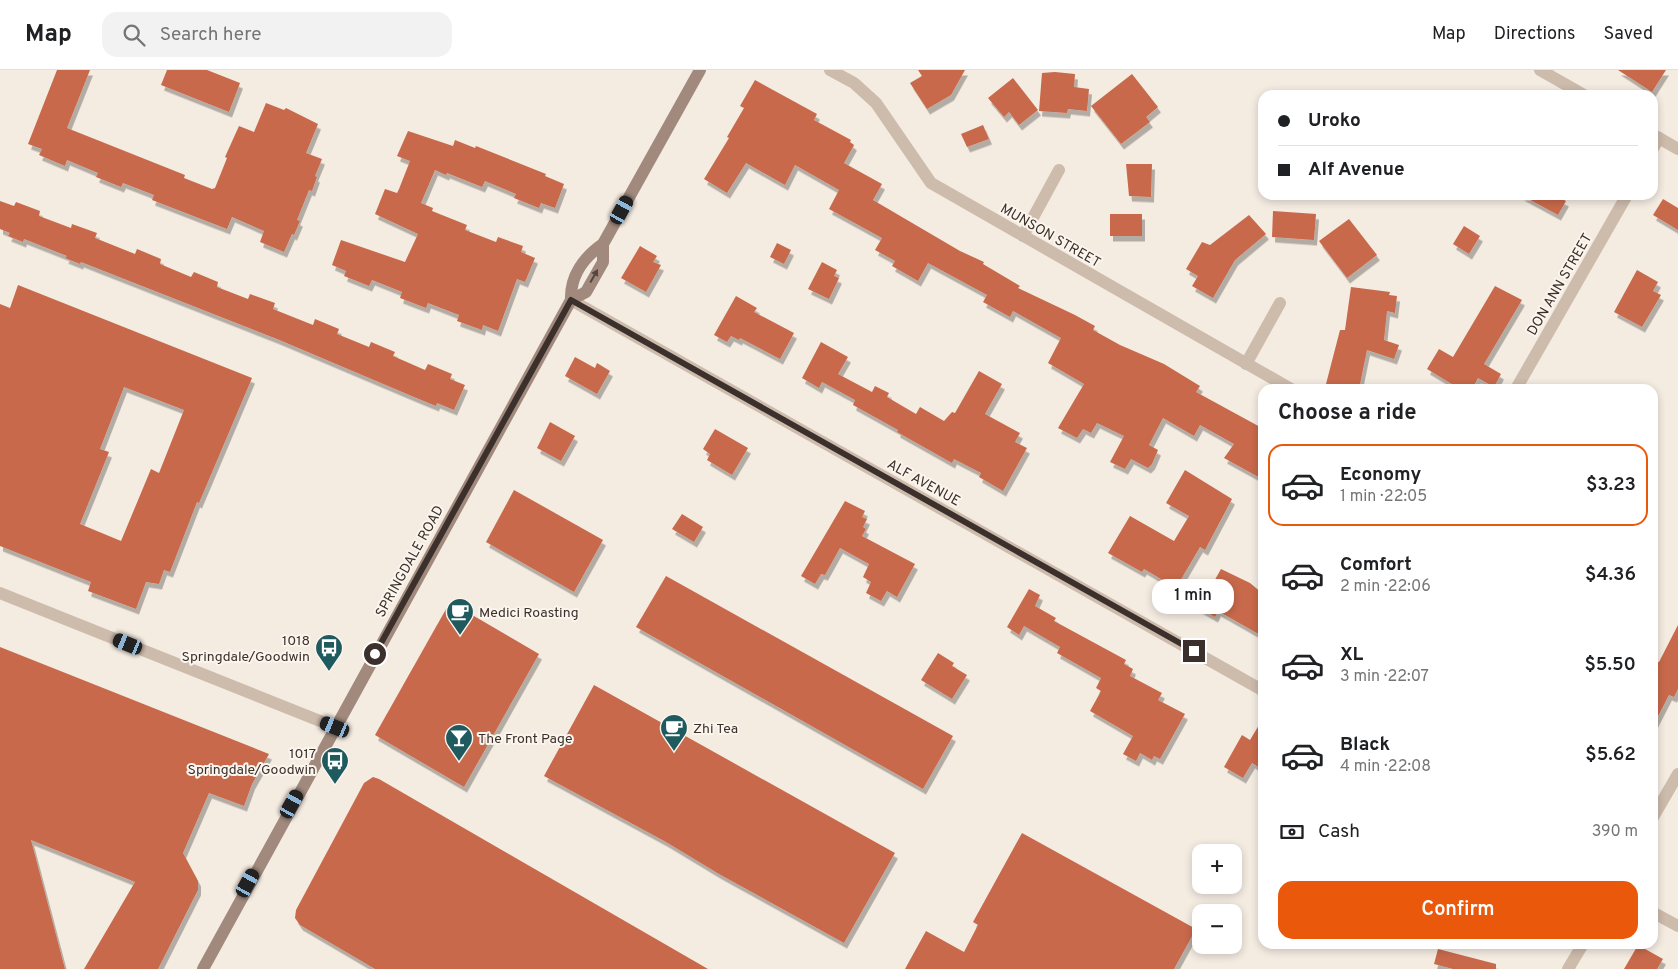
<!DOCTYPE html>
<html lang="en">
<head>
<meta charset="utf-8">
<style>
  :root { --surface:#fff; --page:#f2f2f2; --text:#202124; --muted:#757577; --line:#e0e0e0; --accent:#ea580c }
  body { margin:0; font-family:Overpass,sans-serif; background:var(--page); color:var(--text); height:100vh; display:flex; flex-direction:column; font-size:19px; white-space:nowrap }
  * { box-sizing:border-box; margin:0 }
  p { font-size:16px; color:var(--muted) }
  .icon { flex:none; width:28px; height:28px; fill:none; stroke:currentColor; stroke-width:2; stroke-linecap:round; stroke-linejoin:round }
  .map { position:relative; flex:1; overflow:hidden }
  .details { position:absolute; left:1258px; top:314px; width:400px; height:565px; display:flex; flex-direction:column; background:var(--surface); border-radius:15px; box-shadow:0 2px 8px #0003 }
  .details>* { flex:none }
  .guide { position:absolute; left:1258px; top:20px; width:400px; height:110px; border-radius:15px; box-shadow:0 2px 8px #0003; display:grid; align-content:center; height:110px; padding:0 20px; background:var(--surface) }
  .buttons { position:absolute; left:1192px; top:774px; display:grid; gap:10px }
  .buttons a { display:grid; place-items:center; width:50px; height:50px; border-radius:10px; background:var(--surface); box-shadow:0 2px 8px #0003; font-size:25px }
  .end { position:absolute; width:22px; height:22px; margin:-11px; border:6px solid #3b302b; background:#fff; box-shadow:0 0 0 2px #fff }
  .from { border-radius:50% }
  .bubble { position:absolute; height:35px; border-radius:15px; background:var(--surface); box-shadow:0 2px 8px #0003; font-size:16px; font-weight:600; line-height:35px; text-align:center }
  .car { position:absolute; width:15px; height:30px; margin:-15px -8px; border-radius:6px; box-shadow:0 0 4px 1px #0007; background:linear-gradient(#222 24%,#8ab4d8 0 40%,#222 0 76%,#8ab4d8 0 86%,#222 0) }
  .guide b { display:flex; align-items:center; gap:18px; height:48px; font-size:19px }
  .guide b+b { border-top:1px solid var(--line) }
  .guide i { width:12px; height:12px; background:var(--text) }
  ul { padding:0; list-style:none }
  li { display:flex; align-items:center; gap:15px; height:82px; margin:0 10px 8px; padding:0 10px; border:2px solid transparent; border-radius:15px }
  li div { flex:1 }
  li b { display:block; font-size:19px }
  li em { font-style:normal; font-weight:600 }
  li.current { border-color:var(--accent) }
  li>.icon { width:45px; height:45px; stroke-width:1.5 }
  h2 { padding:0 20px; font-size:22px; line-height:60px }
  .pay { display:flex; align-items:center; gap:12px; height:55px; padding:0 20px; font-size:19px }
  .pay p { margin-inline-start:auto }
  .button { display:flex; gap:10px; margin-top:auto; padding:10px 20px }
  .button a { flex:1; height:58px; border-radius:15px; background:var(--accent); color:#fff; font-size:20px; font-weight:600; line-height:58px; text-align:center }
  header { display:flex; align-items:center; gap:30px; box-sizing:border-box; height:70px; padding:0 25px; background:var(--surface); border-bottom:1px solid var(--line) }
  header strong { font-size:24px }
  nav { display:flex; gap:28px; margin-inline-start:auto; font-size:18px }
  .search { width:350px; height:45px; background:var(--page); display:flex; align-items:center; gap:12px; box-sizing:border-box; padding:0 18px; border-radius:15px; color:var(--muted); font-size:19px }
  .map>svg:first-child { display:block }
  .building { fill:#c8694b; fill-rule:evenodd; filter:url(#shadow) }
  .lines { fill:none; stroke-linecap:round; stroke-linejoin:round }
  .minor { stroke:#cdbbac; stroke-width:12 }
  .tertiary { stroke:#cdbbac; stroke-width:12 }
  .secondary { stroke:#a18a7d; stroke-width:12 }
  .oneway { fill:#544640 }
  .route { stroke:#3b302b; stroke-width:6 }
  .labels { text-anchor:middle; stroke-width:4; stroke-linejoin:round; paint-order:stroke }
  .street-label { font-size:14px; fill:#3b302b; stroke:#fbf5ee }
  .poi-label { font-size:14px; fill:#3b302b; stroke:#fbf5ee; text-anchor:start }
</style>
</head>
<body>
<header>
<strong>Map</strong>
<div class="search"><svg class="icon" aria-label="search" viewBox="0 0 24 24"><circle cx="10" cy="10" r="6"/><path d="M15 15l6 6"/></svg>Search here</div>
<nav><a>Map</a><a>Directions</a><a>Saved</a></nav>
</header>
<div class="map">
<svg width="1678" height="899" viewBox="0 0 1678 899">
  <defs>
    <filter id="shadow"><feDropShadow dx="3" dy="5.5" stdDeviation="0" flood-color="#0004"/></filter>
  </defs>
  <rect width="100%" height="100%" fill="#f4ebe1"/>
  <g class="building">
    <path d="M57,0H90L67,58L185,105L184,108L212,119L215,118L227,88L225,87L239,56L254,62L266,33L284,40L286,38L318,54L306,83L322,89L315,106L317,107L312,121L309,120L297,150L300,151L294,165L292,164L284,182L260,172L264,161L232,147L227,159L152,130L154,125L123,113L121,117L96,107L98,103L67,90L65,96L39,85L42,79L28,74Z"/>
    <path d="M167,0H207L240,13L229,42L161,15Z"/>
    <path d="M918,0H965L951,25L927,39L910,13L922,6Z"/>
    <path d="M1618,0H1666L1652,22Z"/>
    <path d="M1055,2L1075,4L1074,17L1089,19L1087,41L1068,39L1067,43L1039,41L1042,3Z"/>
    <path d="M1132,4L1158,37L1146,47L1150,52L1121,74L1091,36Z"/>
    <path d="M1013,8L1038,40L1019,55L1009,42L1004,47L988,28Z"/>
    <path d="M755,10L817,44L814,50L851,70L850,72L854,75L844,93L882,114L873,130L960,181L984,192L983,194L988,197L1020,216L1018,218L1075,245L1095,256L1093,260L1120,275L1164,294L1200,316L1196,322L1262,358V409L1224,388L1234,374L1200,355L1194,366L1163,348L1149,375L1158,380L1152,394L1148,398L1131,389L1125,399L1110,392L1124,366L1097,353L1091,363L1083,359L1077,368L1058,358L1084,314L1048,293L1061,268L1013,241L1010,247L983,232L987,225L928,193L918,211L892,196L895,191L875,180L882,168L829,139L839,120L795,95L785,115L746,93L727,123L704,109L729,68L727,67L744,38L740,36Z"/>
    <path d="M983,55L989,69L967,77L961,64Z"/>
    <path d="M408,61L453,76L455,70L475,78L476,76L546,104L545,106L564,114L555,138L541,133L539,138L514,128L516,124L485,111L482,117L447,103L446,105L435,100L421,133L433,138L432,141L467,155L465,160L496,172L498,167L523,176L521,182L535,188L525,212L517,209L498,261L483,255L482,260L457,251L459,245L428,233L426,238L400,228L402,222L372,210L369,216L344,206L346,201L332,195L341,170L405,192L418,164L375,144L385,119L397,123L399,119L410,91L397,86Z"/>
    <path d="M1126,94H1152L1151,127L1129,126Z"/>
    <path d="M1521,125H1554L1566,131L1558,145Z"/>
    <path d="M1663,129L1678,138V160L1653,145Z"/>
    <path d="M0,131L14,136L16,132L40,141L39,146L71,158L72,154L97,163L95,168L135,184L137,179L161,189L160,194L191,207L194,202L218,212L217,217L248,229L250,224L275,233L273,239L313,255L315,249L339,259L337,264L369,277L371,272L395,282L393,286L425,300L428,294L452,304L450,309L465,315L454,340L437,333L436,336L414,327L277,269L81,192L80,194L65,188L67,186L24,169L23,172L8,166L10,163L0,159Z"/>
    <path d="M1273,141L1316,144L1314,170L1272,167Z"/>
    <rect x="1110" y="144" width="32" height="22"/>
    <path d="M1249,145L1266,164L1235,190L1213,228L1192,216L1198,206L1186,199L1202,172L1210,175Z"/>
    <path d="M1349,149L1377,185L1347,208L1319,171Z"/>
    <path d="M1464,156L1480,166L1469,184L1453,174Z"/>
    <path d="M777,173L791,180L784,194L770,187Z"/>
    <path d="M640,176L657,186L653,192L661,195L646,222L621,208Z"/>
    <path d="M822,192L837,200L834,206L839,208L829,229L808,219Z"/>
    <path d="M1637,200L1658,212L1653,221L1661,225L1642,257L1614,242Z"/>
    <path d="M18,215L252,308L199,433L197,432L170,502L164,500L159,514L146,512L136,539L88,521L91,512L0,476V234L10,238ZM124,317L184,340L159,403L151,399L121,471L80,454L109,382L100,379Z"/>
    <path d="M1495,216L1522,230L1484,294L1501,304L1494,317L1478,308L1472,319H1460L1427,299L1439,279L1453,287Z"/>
    <path d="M1351,217L1390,222L1389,225L1397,226L1395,243L1387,241L1384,270L1399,275L1394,289L1367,280L1359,319L1326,314L1340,260H1345Z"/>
    <path d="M736,226L757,238L754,242L794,263L780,289L740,268L739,270L731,266L727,272L714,265Z"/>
    <path d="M821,272L848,287L838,304L872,322L875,316L889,323L887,327L916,344L920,337L944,351L952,342L955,343L979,301L1002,314L985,344L1020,363L1015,372L1027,378L1003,421L979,407L981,403L954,389L952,393L897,362L898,360L853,335L855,330L822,312L819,318L802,308Z"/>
    <path d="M575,287L595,298L597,293L610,301L597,324L565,306Z"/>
    <path d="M550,352L575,366L561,391L537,378Z"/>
    <path d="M715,359L748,378L732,405L707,390L710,384L703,379Z"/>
    <path d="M1185,400L1232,429L1205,480L1200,477L1176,518L1144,499L1142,502L1108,483L1130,446L1174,471L1189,446L1166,433Z"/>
    <path d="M514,420L603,470L574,522L486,472Z"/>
    <path d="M845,431L865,441L862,447L867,449L863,457L866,459L862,466L915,494L897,527L887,521L881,531L866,523L871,512L863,507L869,494L840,478L825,505L821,504L815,514L801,506Z"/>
    <path d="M682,444L703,457L694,472L672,459Z"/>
    <path d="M1221,499L1250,513L1262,523V566L1218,541L1215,547L1199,538Z"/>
    <path d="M666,506L953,666L923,719L636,557Z"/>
    <path d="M1029,519L1040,525L1035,536L1056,548L1054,551L1126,590L1124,594L1133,599L1130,606L1162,623L1158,630L1185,644L1160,689L1154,686L1152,690L1140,683L1136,691L1123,684L1133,666L1090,641L1101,621L1096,618L1101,608L1057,583L1060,577L1024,556L1019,565L1007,557Z"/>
    <path d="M450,532L539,584L464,717L375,665Z"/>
    <path d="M1678,555V619L1674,627L1669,625L1652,658V589L1659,592Z"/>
    <path d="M0,577L269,684L252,714L244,736L209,723L183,783L198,811V820L158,899H84L135,812L31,770L65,899H0Z"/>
    <path d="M938,583L954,593L952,596L967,605L952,629L921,610Z"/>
    <path d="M594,615L895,783L844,873L719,804L666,772L544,706Z"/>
    <path d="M1262,650V699L1252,693L1243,708L1224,697L1242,665L1250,670Z"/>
    <path d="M373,707L379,709L708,899H375L300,855L295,848L296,840L364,713Z"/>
    <path d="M1022,763L1196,859L1174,899H905L926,861L964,882L978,855L973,852Z"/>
    <path d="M1638,875L1663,889L1657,899H1624Z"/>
    <path d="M1438,879L1496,894V899H1453L1434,894Z"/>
  </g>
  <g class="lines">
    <g class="minor">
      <path d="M830,0L854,13L876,33L931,113L1291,319"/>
      <path d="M1540,0L1584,25"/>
      <path d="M1652,64L1678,79"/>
      <path d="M1652,80L1659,68"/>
      <path d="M1023,166L1059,100"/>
      <path d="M571,230L1262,620"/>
      <path d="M1246,294L1280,233"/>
      <path d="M1516,319L1627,125"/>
      <path d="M1652,749L1678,704"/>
      <path d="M1652,842L1678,856"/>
      <path d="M1568,899L1583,874"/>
    </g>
    <path class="tertiary" d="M0,523L335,657"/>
    <g class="secondary">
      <path d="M571,230L586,222L603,192V174"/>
      <path d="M203,899L571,230C570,206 584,187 603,174L700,0"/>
    </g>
  </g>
  <defs><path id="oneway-solid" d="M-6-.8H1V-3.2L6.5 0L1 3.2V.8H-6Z" transform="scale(1.25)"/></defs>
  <use class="oneway" href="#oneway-solid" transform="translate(594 206) rotate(-61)"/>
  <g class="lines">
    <path class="route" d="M375,584L571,230L1194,581"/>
  </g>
  <defs>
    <symbol id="cafe-pin" viewBox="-11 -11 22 30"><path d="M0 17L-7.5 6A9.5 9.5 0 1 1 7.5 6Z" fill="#1f5a5e" stroke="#fbf5ee"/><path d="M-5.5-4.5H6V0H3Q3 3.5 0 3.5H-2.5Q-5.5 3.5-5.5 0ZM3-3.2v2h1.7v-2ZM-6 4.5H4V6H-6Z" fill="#fff"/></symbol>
    <symbol id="bus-pin" viewBox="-11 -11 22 30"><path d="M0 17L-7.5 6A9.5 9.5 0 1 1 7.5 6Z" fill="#1f5a5e" stroke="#fbf5ee"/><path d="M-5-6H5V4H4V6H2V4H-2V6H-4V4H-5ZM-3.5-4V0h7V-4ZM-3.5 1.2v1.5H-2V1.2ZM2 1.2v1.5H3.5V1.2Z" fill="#fff"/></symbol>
    <symbol id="bar-pin" viewBox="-11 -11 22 30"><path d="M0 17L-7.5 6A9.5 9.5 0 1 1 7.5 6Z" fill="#1f5a5e" stroke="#fbf5ee"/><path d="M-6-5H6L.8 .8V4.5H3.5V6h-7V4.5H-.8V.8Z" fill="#fff"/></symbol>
  </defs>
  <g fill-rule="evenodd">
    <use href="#cafe-pin" x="444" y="526" width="32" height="43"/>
    <use href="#bus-pin" x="313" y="562" width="32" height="43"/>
    <use href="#cafe-pin" x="658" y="642" width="32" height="43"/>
    <use href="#bar-pin" x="443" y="652" width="32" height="43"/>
    <use href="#bus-pin" x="319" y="675" width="32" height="43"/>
  </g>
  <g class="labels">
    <g class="street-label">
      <text transform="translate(1051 165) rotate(30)" y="5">MUNSON STREET</text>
      <text transform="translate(1559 214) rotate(-60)" y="5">DON ANN STREET</text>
      <text transform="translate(924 412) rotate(29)" y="5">ALF AVENUE</text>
      <text transform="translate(409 491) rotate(-61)" y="5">SPRINGDALE ROAD</text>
    </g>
    <g class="poi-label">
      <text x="479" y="547">Medici Roasting</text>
      <text x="310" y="575" text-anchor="end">1018<tspan x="310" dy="16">Springdale/Goodwin</tspan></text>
      <text x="693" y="663">Zhi Tea</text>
      <text x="478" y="673">The Front Page</text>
      <text x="316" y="688" text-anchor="end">1017<tspan x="316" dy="16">Springdale/Goodwin</tspan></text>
    </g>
  </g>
</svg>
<div class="buttons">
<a>+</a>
<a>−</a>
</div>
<i class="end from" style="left:375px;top:584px"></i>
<i class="end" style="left:1194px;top:581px"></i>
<div class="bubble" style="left:1152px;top:509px;width:82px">1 min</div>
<i class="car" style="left:622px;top:140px;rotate:29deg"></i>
<i class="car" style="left:128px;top:574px;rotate:292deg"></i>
<i class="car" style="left:335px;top:657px;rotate:292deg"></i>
<i class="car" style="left:292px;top:734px;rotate:29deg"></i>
<i class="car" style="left:248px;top:813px;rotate:29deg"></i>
<div class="guide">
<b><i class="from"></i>Uroko</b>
<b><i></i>Alf Avenue</b>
</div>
<section class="details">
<h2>Choose a ride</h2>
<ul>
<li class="current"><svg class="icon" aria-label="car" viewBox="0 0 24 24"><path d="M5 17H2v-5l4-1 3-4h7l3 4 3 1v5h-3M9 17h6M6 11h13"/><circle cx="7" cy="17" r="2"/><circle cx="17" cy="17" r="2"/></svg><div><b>Economy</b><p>1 min · 22:05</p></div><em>$3.23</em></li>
<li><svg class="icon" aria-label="car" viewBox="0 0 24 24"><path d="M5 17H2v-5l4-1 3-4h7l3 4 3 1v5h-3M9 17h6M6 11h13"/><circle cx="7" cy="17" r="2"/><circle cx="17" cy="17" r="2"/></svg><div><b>Comfort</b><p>2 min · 22:06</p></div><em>$4.36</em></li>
<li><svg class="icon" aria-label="car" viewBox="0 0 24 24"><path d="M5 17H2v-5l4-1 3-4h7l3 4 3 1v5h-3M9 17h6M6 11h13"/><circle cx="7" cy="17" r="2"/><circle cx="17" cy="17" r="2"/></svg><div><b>XL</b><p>3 min · 22:07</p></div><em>$5.50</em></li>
<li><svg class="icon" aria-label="car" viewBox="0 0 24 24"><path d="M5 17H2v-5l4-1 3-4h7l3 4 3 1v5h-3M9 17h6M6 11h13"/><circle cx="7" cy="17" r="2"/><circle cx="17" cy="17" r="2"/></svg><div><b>Black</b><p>4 min · 22:08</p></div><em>$5.62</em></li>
</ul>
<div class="pay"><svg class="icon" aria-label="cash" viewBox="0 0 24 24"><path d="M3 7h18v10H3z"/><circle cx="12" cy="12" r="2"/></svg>Cash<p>390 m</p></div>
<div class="button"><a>Confirm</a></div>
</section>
</div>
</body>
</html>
